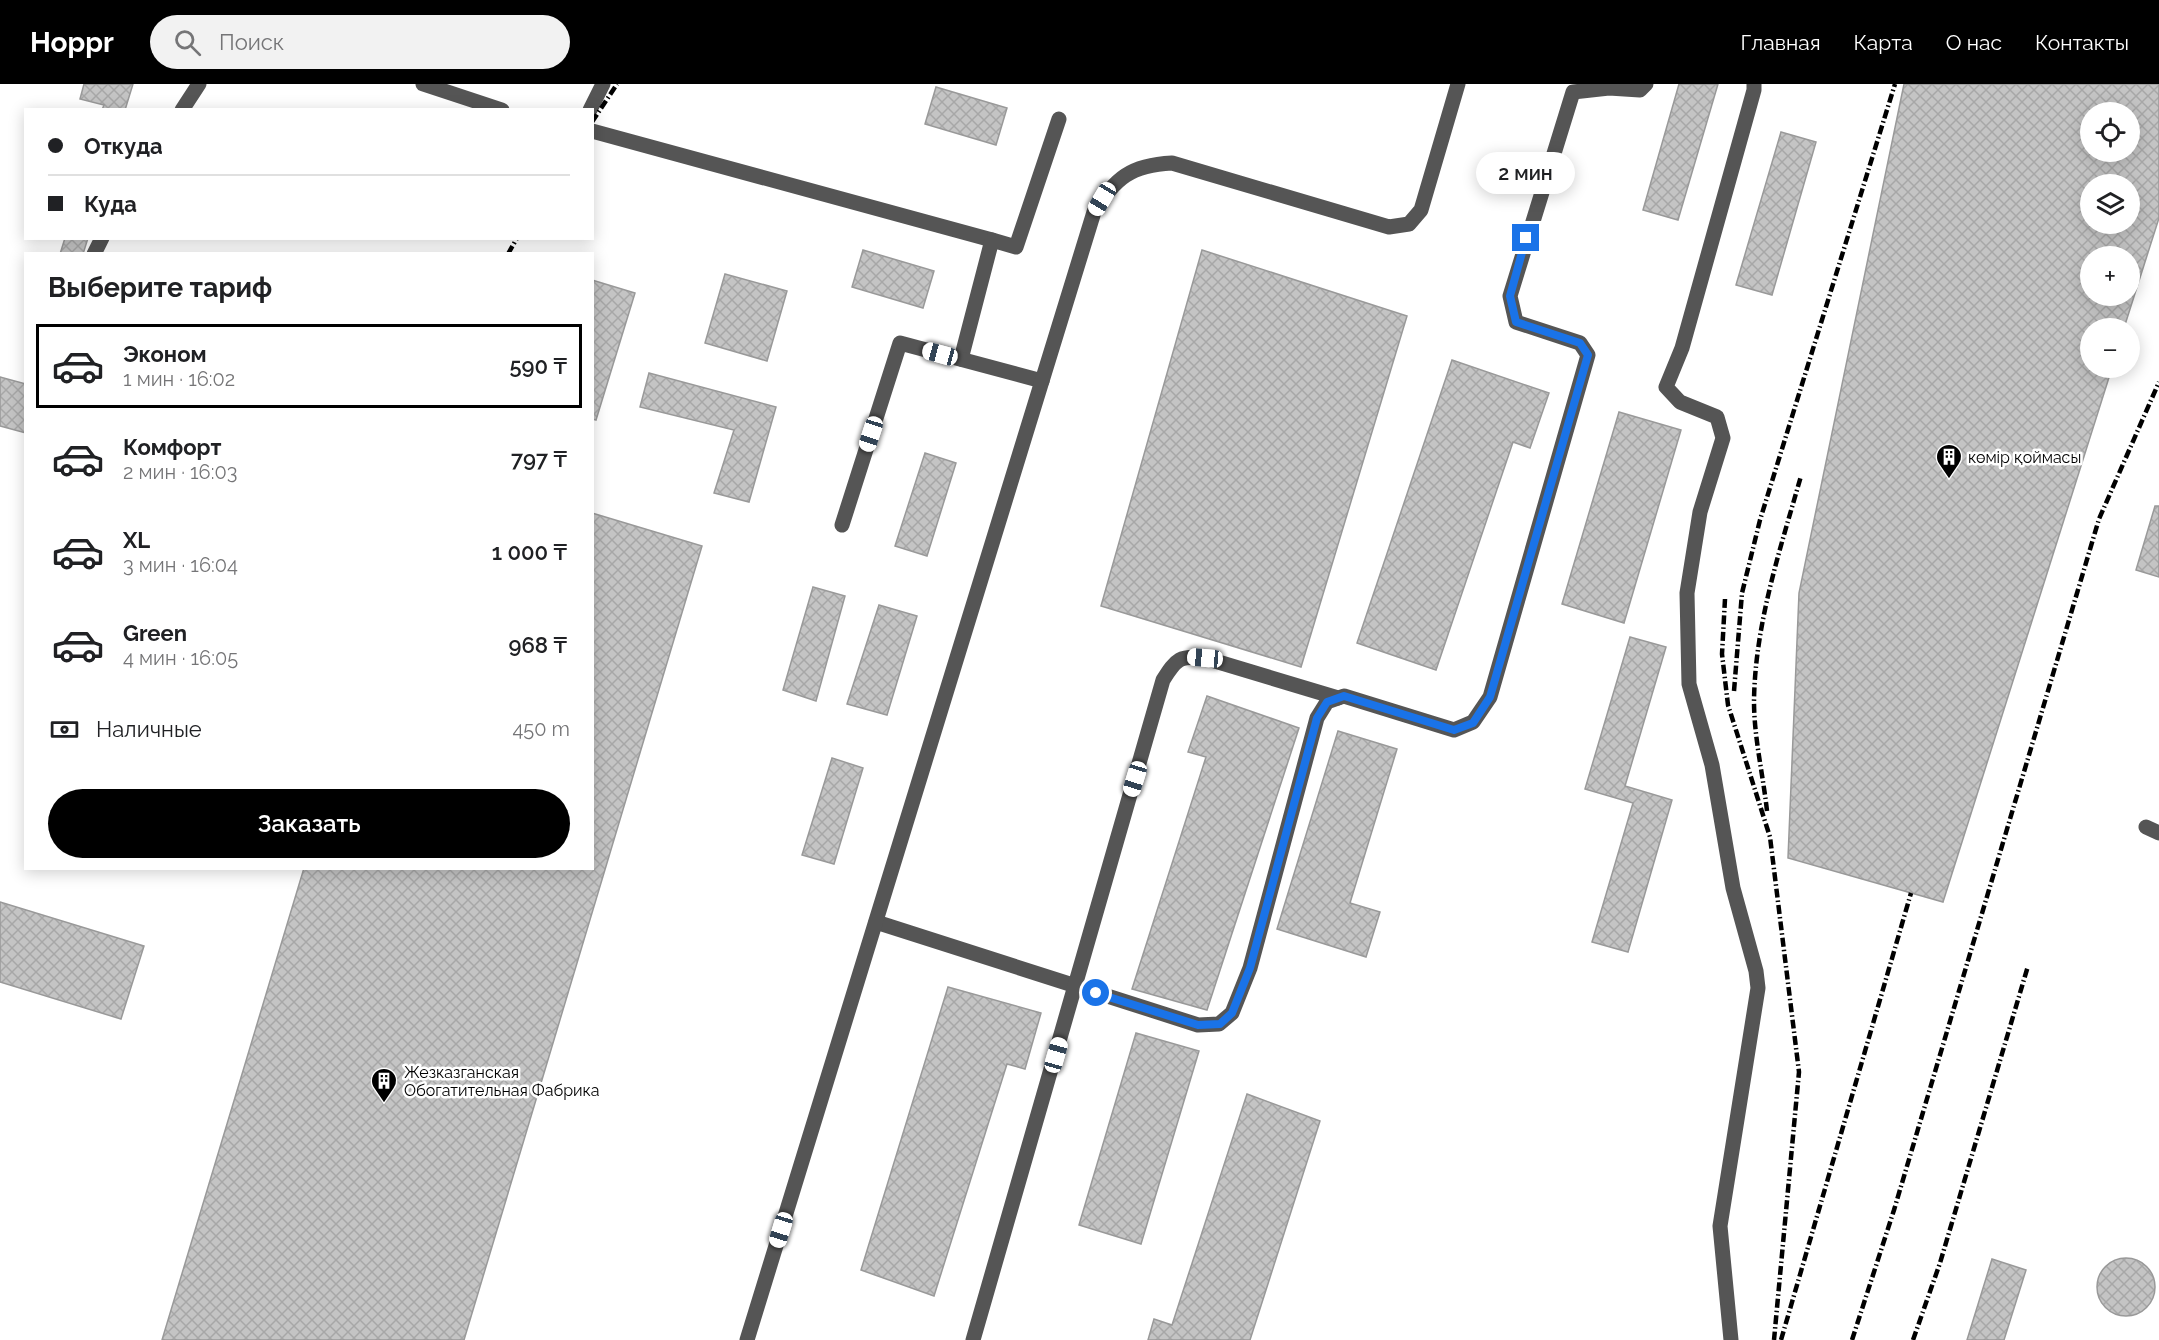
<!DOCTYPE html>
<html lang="ru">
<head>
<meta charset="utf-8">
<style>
  :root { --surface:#fff; --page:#f2f2f2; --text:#202124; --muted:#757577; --line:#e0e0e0; --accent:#000 }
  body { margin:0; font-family:Raleway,sans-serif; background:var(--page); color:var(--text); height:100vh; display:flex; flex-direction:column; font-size:22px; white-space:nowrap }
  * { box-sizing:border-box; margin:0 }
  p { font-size:20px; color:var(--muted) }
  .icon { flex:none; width:33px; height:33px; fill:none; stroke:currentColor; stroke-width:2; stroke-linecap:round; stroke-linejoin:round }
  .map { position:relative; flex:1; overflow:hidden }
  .drawer { position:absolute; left:24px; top:168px; width:570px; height:618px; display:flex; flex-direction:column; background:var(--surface); border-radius:0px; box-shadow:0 3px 15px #0003 }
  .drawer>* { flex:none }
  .top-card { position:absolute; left:24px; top:24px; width:570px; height:132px; border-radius:0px; box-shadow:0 3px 15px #0003; display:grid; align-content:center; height:132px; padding:0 24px; background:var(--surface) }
  .tools { position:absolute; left:2080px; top:18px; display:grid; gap:12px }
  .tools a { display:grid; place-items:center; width:60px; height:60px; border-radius:50%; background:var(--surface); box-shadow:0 3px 15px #0003; font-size:30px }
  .end { position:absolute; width:27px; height:27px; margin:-14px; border:8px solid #1a73e8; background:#fff; box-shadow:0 0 0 3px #fff }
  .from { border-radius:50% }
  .bubble { position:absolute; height:42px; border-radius:21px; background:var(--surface); box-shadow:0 3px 15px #0003; font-size:20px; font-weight:600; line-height:42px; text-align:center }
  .car { position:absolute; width:18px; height:36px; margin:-18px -9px; border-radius:8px; box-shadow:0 0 4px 2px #0007; background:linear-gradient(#fff 24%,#345 0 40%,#fff 0 76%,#345 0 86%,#fff 0) }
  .top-card b { display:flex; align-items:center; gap:21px; height:57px; font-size:22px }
  .top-card b+b { border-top:2px solid var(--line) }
  .top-card i { width:15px; height:15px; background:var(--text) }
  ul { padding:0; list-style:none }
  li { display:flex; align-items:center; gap:18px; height:84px; margin:0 12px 9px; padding:0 12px; border:3px solid transparent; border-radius:0px }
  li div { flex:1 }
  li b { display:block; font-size:22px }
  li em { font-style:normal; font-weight:600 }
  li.current { border-color:var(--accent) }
  li>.icon { width:54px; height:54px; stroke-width:1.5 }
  h2 { padding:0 24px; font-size:27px; line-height:72px }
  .pay { display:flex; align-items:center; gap:15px; height:66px; padding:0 24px; font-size:22px }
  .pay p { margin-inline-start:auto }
  .cta { display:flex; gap:12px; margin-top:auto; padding:12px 24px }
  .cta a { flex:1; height:69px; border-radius:36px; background:var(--accent); color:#fff; font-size:24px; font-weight:600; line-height:69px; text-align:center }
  header { display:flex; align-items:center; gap:36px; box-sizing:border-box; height:84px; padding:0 30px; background:var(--accent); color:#fff }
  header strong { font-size:28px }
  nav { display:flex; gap:33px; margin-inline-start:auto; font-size:21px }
  .search { width:420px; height:54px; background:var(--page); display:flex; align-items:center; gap:15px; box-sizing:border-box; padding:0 21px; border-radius:33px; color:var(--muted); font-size:22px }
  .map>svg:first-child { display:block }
  .building { fill:url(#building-cross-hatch); stroke:#999; stroke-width:1.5; fill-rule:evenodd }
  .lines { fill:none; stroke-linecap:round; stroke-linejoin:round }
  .minor { stroke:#555; stroke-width:15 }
  .rail { stroke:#000; stroke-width:4.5; stroke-dasharray:9 3 1.5 3; stroke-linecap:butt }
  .route { stroke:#1a73e8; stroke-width:8 }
  .labels { text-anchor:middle; stroke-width:5; stroke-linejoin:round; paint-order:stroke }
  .poi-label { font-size:16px; fill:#000; stroke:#fff; text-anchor:start }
</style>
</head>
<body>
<header>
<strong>Hoppr</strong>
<div class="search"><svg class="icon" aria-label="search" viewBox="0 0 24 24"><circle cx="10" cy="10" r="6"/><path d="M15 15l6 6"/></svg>Поиск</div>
<nav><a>Главная</a><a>Карта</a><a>О нас</a><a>Контакты</a></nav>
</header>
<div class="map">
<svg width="2159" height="1256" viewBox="0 0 2159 1256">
  <defs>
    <pattern id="building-cross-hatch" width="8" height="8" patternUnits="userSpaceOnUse" patternTransform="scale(1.5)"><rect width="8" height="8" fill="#c4c4c4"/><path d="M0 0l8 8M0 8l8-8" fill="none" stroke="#a7a7a7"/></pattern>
  </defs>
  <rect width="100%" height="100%" fill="#fff"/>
  <g class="building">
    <path d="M84,0H133L125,26H102L104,21L80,15Z"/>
    <path d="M1679,0H1718L1678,136L1643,126Z"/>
    <path d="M1904,0H2159V134L2124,244H2091V284H2112L1943,818L1788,774L1799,509ZM2091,28H2130V68H2091ZM2091,100H2130V140H2091ZM2091,172H2130V212H2091Z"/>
    <path d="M936,3L1007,24L996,61L925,40Z"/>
    <path d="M1781,48L1816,58L1772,211L1736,201Z"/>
    <path d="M65,154H88L83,170H60Z"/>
    <path d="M863,166L934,187L923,224L852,203Z"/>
    <path d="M1202,166L1407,232L1301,583L1101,522Z"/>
    <path d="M725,190L787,207L767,277L705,259Z"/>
    <path d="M592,196L635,209L596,336L592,335Z"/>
    <path d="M1452,276L1549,309L1530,364L1513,358L1436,586L1357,559Z"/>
    <path d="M649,289L776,323L749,418L714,409L734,346L640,323Z"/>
    <path d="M0,293L26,300V349L0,342Z"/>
    <path d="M1619,328L1681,346L1624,539L1562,520Z"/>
    <path d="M925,369L956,379L927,472L895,462Z"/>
    <path d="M2155,422H2159V493L2136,486Z"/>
    <path d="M592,429L702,462L464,1256H162L304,784H592Z"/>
    <path d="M813,503L845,512L816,617L783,606Z"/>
    <path d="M879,521L917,532L887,631L847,620Z"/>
    <path d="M1630,553L1666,563L1625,702L1672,716L1628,868L1592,858L1633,719L1585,705Z"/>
    <path d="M1207,612L1299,644L1207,926L1132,905L1206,673L1188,668Z"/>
    <path d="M1338,647L1397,665L1350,819L1380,828L1366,873L1277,845Z"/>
    <path d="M832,674L863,684L834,780L802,771Z"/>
    <path d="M0,818L144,862L121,935L0,898Z"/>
    <path d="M948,903L1041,929L1025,985L1007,980L934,1212L861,1186Z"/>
    <path d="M1136,949L1199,967L1141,1160L1079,1141Z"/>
    <path d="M1247,1010L1320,1037L1250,1256H1148L1154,1235L1172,1241Z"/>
    <circle cx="2126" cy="1203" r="29"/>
    <path d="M1992,1175L2026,1186L2004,1256H1967Z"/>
  </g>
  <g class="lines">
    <g class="minor">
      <path d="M423,0L502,26"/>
      <path d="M182,26L199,0"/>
      <path d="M590,26L603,0"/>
      <path d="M592,47L992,156"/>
      <path d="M94,170L102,154"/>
      <path d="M961,275L992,156L1016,163L1059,35"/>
      <path d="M842,441L900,259L1042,297"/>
      <path d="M2146,743L2159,749"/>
      <path d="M876,838L1198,941L1219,940L1232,929L1250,884L1317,634L1327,618L1344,612L1454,646L1473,638L1490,613L1588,271L1580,259L1516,238L1510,212L1573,8L1609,4L1640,6L1646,0"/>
      <path d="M747,1256L1094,128C1115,94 1131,81 1172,79L1389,143L1409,140L1421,126L1458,0"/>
      <path d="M973,1256L1163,596C1176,575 1180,571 1205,574L1338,614"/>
      <path d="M1731,1256L1720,1142L1758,904L1756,887L1733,804L1712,681L1689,600L1687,509L1700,428L1723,354L1717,333L1680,318L1666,303L1682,264L1754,6V0"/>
    </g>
    <g class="rail">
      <path d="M592,38L617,0"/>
      <path d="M508,170L517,154"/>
      <path d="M1725,515L1722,570L1728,621L1770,753L1799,988L1774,1256"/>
      <path d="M1734,607L1742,509L1760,436L1895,0"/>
      <path d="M1767,727C1763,690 1754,654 1754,617C1755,540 1780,466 1801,392"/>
      <path d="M1781,1256L1911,809"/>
      <path d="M1852,1256L1894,1126L2099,435L2159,298"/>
      <path d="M1913,1256L1940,1179L2028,882"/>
    </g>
  </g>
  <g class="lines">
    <path class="route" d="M1096,909L1198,941L1220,940L1232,929L1250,884L1317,634L1327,618L1344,612L1454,646L1473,639L1490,613L1588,271L1580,259L1516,238L1510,212L1526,154"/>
  </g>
  <defs>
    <symbol id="building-pin" viewBox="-11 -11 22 30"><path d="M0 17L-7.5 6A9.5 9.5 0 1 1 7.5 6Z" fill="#000" stroke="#fff"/><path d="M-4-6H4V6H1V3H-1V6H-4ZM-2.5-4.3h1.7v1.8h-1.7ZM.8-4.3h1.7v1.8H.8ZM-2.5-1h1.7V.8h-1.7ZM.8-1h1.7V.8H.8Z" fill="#fff"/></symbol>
  </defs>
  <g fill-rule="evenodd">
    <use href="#building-pin" x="1934" y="358" width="30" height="40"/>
    <use href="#building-pin" x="369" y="982" width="30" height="40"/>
  </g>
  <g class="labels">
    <g class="poi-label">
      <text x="1968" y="379">көмір қоймасы</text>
      <text x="404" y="994">Жезказганская<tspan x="404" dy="18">Обогатительная Фабрика</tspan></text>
    </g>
  </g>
</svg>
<div class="tools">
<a><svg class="icon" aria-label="locate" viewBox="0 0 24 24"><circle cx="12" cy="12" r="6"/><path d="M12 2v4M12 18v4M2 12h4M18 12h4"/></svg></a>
<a><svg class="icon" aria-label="layers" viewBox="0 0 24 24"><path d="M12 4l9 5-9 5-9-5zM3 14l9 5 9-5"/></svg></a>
<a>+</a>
<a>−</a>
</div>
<i class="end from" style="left:1096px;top:909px"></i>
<i class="end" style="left:1526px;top:154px"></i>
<div class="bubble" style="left:1476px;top:68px;width:99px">2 мин</div>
<i class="car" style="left:1102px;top:115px;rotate:211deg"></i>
<i class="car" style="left:940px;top:270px;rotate:285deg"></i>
<i class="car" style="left:871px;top:350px;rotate:198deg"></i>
<i class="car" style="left:1205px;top:574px;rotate:275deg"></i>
<i class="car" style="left:1135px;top:695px;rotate:197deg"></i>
<i class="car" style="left:1056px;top:971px;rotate:16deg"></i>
<i class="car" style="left:781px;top:1146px;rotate:197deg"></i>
<div class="top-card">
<b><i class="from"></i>Откуда</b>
<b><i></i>Куда</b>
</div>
<section class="drawer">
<h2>Выберите тариф</h2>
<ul>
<li class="current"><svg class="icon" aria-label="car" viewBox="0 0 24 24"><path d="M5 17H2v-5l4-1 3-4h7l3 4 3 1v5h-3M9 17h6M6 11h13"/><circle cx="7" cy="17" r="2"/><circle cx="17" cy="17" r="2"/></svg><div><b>Эконом</b><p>1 мин · 16:02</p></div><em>590 ₸</em></li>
<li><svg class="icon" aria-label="car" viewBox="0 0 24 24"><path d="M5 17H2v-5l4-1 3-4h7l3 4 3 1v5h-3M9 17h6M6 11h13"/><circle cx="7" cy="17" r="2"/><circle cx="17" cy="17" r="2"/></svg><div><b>Комфорт</b><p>2 мин · 16:03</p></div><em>797 ₸</em></li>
<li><svg class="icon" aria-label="car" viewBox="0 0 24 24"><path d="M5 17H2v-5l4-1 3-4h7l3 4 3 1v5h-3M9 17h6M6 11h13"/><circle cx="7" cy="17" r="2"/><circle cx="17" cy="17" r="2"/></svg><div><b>XL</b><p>3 мин · 16:04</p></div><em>1 000 ₸</em></li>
<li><svg class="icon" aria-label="car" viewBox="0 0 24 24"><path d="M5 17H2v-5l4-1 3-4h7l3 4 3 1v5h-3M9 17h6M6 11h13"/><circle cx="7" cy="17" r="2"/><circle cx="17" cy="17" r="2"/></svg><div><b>Green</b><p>4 мин · 16:05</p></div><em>968 ₸</em></li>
</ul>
<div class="pay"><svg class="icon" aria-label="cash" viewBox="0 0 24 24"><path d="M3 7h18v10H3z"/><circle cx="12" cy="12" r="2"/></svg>Наличные<p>450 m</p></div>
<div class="cta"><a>Заказать</a></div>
</section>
</div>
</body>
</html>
